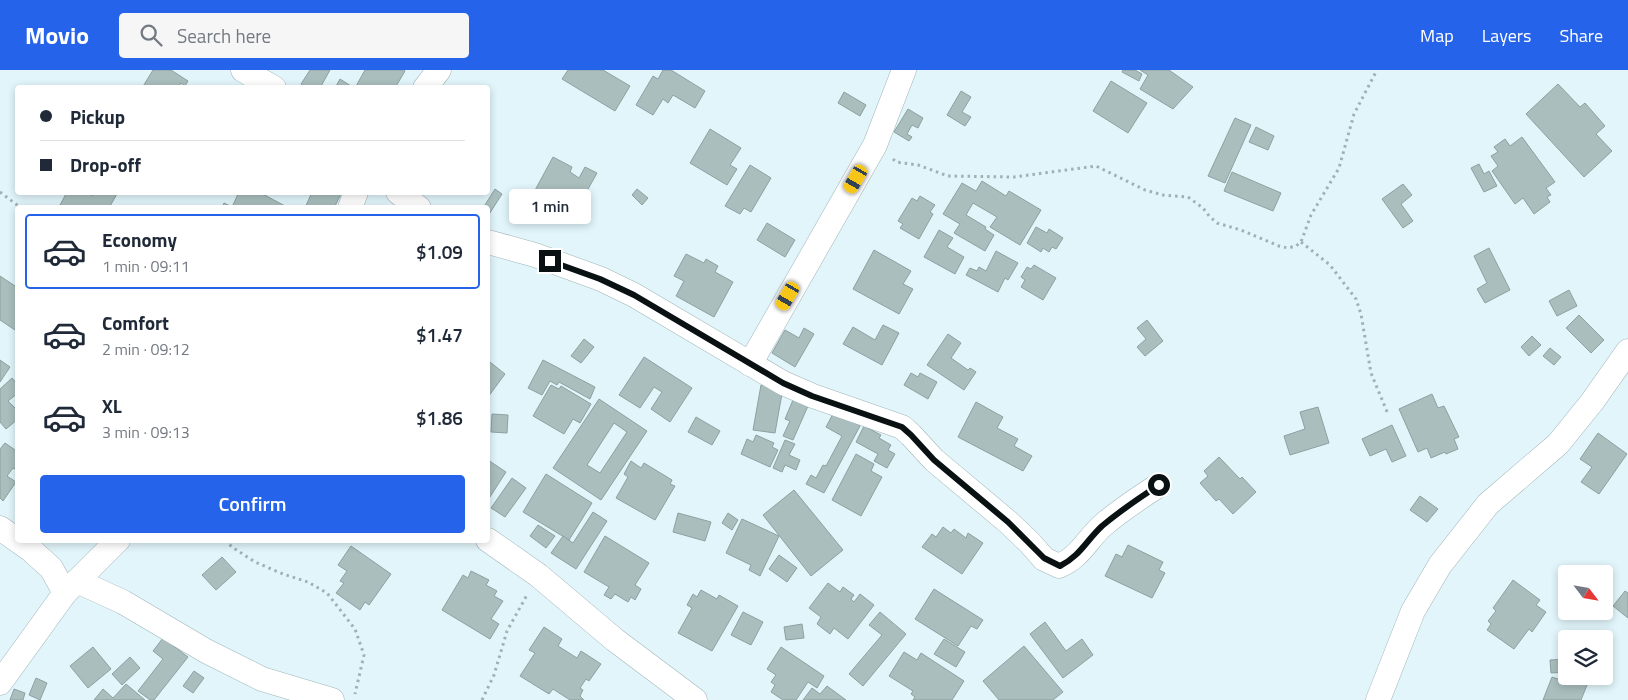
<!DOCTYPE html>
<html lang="en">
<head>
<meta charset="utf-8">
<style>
  :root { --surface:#fff; --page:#f6f6f7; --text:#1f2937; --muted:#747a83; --line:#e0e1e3; --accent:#2563eb }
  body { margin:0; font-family:"Titillium Web",sans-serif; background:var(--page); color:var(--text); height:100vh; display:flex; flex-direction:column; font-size:19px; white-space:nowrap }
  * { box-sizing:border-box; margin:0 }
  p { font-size:16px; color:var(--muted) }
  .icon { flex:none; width:28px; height:28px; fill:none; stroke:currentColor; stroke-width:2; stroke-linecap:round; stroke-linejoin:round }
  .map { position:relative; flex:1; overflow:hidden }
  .details { position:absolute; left:15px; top:135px; width:475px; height:338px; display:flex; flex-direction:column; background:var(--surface); border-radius:5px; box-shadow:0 2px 8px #0003 }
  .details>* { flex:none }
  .guide { position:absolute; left:15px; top:15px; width:475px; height:110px; border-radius:5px; box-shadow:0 2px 8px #0003; display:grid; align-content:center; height:110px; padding:0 25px; background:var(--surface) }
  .needle { width:32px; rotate:121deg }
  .buttons { position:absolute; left:1558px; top:495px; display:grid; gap:10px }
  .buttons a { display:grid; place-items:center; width:55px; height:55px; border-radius:5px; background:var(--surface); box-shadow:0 2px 8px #0003; font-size:25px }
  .end { position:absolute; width:22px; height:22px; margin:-11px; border:6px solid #0a1113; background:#fff; box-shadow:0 0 0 2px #fff }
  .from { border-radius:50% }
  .bubble { position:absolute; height:35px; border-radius:5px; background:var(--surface); box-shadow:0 2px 8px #0003; font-size:16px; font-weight:600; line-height:35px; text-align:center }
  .car { position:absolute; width:15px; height:30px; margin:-15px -8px; border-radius:6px; box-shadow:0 0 4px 1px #0007; background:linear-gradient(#f5c518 24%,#345 0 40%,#f5c518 0 76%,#345 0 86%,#f5c518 0) }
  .guide b { display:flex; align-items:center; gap:18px; height:48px; font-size:19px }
  .guide b+b { border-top:1px solid var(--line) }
  .guide i { width:12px; height:12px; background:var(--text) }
  ul { padding:9px 0 0; list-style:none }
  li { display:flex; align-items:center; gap:15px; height:75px; margin:0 10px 8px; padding:0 15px; border:2px solid transparent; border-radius:5px }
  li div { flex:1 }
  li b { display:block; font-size:19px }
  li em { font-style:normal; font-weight:600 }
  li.active { border-color:var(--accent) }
  li>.icon { width:45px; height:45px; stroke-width:1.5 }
  .primary-button { display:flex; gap:10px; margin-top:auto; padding:10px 25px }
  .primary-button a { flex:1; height:58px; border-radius:5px; background:var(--accent); color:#fff; font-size:20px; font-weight:600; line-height:58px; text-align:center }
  header { display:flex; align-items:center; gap:30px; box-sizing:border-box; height:70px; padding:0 25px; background:var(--accent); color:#fff }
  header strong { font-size:24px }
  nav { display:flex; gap:28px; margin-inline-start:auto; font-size:18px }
  .search { width:350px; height:45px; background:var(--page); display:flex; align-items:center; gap:12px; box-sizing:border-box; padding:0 18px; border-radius:5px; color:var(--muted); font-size:19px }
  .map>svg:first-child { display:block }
  .building { fill:#a9bebd; stroke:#8ca1a0; fill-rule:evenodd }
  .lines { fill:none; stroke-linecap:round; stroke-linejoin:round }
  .minor-casing { stroke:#a0b4b9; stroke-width:25 }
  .path { stroke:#a0b0b4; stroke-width:3; stroke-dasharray:2.5 4; stroke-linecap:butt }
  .minor { stroke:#fff; stroke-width:24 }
  .route { stroke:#0a1113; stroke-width:6 }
</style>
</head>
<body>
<header>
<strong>Movio</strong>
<div class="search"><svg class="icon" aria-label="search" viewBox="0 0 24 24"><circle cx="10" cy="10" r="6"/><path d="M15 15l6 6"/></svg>Search here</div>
<nav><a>Map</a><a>Layers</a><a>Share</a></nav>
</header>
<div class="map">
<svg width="1628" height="630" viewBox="0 0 1628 630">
  <rect width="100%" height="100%" fill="#e1f5fa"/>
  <g class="building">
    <path d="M153,0H171L188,11L185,16L181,13L178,18H142Z"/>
    <path d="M310,0H330L320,18H307L301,14Z"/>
    <path d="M365,0H404L405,1L395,18H355Z"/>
    <path d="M568,0H603L630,16L615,41L562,9Z"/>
    <path d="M663,0H671L705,21L695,38L673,25L668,33L663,29L653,45L636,35L653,6L658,9Z"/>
    <path d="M1123,0H1135L1142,4L1139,11L1122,2Z"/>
    <path d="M1140,0H1169L1193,17L1173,39L1140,19L1148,5Z"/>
    <path d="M340,9L354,18H335Z"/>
    <path d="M1111,11L1147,33L1128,63L1093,41Z"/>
    <path d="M1558,14L1580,37L1585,33L1605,56L1596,64L1612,81L1584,107L1526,44Z"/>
    <path d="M961,21L971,27L962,42L971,47L965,56L947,45Z"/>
    <path d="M844,22L866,35L860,46L838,33Z"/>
    <path d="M908,39L923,48L918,58L912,55L907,64L912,67L909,71L894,62Z"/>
    <path d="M1235,48L1251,55L1225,113L1208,106Z"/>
    <path d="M1256,57L1274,66L1268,80L1249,72Z"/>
    <path d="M710,59L741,78L730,95L737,99L727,115L690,93Z"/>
    <path d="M1522,67L1555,112L1546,118L1551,125L1547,127L1550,132L1534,144L1523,128L1515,134L1492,101L1498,96L1491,86L1498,82L1494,77L1505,69L1510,76Z"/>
    <path d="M553,87L572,97L570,102L579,108L585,97L597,103L573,146L552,135L553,133L534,122Z"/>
    <path d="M1479,94L1484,104L1489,101L1497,116L1484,122L1471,98Z"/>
    <path d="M750,95L771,108L751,142L744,138L740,144L725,136Z"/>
    <path d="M1232,102L1281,123L1273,141L1224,121Z"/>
    <path d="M982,111L1006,126L1009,121L1041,140L1020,175L990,157L997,147L973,133L966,145L986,157L985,159L994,165L985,181L954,163L960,154L943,144L962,113L976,121Z"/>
    <path d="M1403,114L1412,125L1401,134L1413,151L1403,158L1382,129Z"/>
    <path d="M495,119L502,124L488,146V138H483Z"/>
    <path d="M637,119L648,128L642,135L632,125Z"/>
    <path d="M67,122H87L92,126L94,122H118L109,138H65L60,135Z"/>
    <path d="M239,122H259L285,136L284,138H222L224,133L232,137Z"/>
    <path d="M312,122H342L334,138H305Z"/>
    <path d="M920,126L935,135L930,142L933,144L919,169L900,158L903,154L898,151L912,128L917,131Z"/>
    <path d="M767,153L795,170L785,187L757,170Z"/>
    <path d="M1036,157L1047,163L1049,159L1063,168L1056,179L1052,177L1049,182L1043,178L1041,182L1027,173Z"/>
    <path d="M939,160L953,168L947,177L964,187L955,204L924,187Z"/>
    <path d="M1489,178L1510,220L1485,233L1477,219L1487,213L1474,186Z"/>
    <path d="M874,180L911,201L903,214L913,219L899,244L853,219Z"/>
    <path d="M996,181L1018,193L1008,210L1005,208L998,222L966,205L970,198L977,201L979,197L986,201Z"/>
    <path d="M686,184L704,193L706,189L718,196L715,202L733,212L714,247L676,226L684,211L674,206Z"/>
    <path d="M1034,195L1056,208L1043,230L1021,217L1025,210L1021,207L1027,197L1031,199Z"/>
    <path d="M0,206L18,218V262L0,250Z"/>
    <path d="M1569,220L1577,236L1557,246L1549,231Z"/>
    <path d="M1579,245L1604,270L1591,283L1566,258Z"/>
    <path d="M1147,250L1163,271L1145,286L1137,277L1146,269L1137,258Z"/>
    <path d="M883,255L899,263L882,295L843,274L853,257L875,270Z"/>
    <path d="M804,258L814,264L795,297L772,283L785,260L799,268Z"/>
    <path d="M948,264L961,273L951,288L968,300L970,298L976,302L964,320L927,295Z"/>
    <path d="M1532,266L1541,275L1529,286L1521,277Z"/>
    <path d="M584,269L594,277L581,293L571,286Z"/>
    <path d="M1550,278L1561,287L1554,295L1543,286Z"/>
    <path d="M644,287L692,318L670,352L651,339L662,322L654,317L640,338L619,325Z"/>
    <path d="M0,290L10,297L0,312Z"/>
    <path d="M543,290L595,317L590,329L559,312L557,315L550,311L542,325L528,318Z"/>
    <path d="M490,292L505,304L488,327V296Z"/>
    <path d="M911,303L918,307L920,303L937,312L928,329L904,315Z"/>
    <path d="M12,308L18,315V323L8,331L18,341V349L6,359L0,352V319Z"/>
    <path d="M551,315L559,319L561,316L591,334L580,353L573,349L564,364L533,346Z"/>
    <path d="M761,315L783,318L775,363L753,360Z"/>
    <path d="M1432,324L1438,338L1444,336L1459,367L1454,369L1458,379L1446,384L1445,382L1431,388L1427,378L1418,382L1399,339Z"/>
    <path d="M599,329L647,361L601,430L553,398ZM614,353L627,362L600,403L587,395Z"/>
    <path d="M793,330L808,336L793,370L783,366L790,351L785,349Z"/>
    <path d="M976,332L1003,347L997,358L1018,369L1014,376L1032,386L1023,401L958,367Z"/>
    <path d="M1318,337L1329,373L1290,385L1284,366L1305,359L1300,342Z"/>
    <path d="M834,342L860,356L824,423L806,414L811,405L816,408L823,395L826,396L842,366L826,357Z"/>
    <path d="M492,344L508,345L507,363L491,362Z"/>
    <path d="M696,347L720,361L712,375L688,362Z"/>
    <path d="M1392,355L1406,386L1392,392L1386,379L1370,386L1362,369Z"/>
    <path d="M864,356L881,365L879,368L891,375L888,380L895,384L887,398L874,391L878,384L856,372Z"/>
    <path d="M1598,363L1627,384L1599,424L1581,412L1592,397L1580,389Z"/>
    <path d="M756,365L774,373L772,377L778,380L770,397L741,384L747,369L753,372Z"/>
    <path d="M785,370L795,374L789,385L800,390L796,400L785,395L782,402L773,398Z"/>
    <path d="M5,373L18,382V401L13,398L7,406L16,412L3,431L0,428V379Z"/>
    <path d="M856,384L874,394L871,401L882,407L861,446L832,430Z"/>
    <path d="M1219,387L1240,409L1242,407L1256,422L1233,444L1219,429L1216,431L1200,413L1208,406L1204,401Z"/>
    <path d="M488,390L506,402L488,430Z"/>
    <path d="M631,391L641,398L644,393L672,410L670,414L675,416L655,450L616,428L628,407L624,404Z"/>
    <path d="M546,404L592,433L569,470L523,442Z"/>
    <path d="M512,408L526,418L505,447L491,438Z"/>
    <path d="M794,420L843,480L811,506L763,445Z"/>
    <path d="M1420,426L1438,439L1427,452L1410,440Z"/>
    <path d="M593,442L607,451L576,499L551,483L563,466L573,473Z"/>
    <path d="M678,443L711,452L705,471L673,462Z"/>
    <path d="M728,443L738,450L732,460L722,453Z"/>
    <path d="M742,449L779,466L760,506L749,500L751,495L726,483Z"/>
    <path d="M538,455L555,466L546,478L530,466Z"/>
    <path d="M943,457L951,463L954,459L966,468L968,463L983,473L962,504L922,477L932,464L936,467Z"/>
    <path d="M605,466L649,493L635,515L641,519L635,530L631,527L628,532L615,524L611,529L604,525L609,517L584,502Z"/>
    <path d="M1128,475L1163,492L1159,500L1165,503L1152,528L1105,506L1116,484L1122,487Z"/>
    <path d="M351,476L391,504L369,535L365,532L360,540L336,523L344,513L340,511L347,501L338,495Z"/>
    <path d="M779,485L797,498L787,512L769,499Z"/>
    <path d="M222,487L236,502L216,520L202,505Z"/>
    <path d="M471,501L489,510L486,515L497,521L494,526L503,531L491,549L499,554L490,569L442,540L463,505L468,508Z"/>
    <path d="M1513,510L1540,530L1536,535L1546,542L1532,562L1529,559L1514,579L1487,560L1491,554L1488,551L1496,541L1493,538Z"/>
    <path d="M828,513L840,522L843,517L854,525L851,529L854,532L860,524L874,535L848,569L834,558L830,564L817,554L821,547L809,538Z"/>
    <path d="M934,519L983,550L977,559L971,556L958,576L915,549Z"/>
    <path d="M701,520L717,529L719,525L738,536L712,581L678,563L692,538L687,535L693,524L697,527Z"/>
    <path d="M1625,521L1628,523V548L1613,536Z"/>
    <path d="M743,542L763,552L751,575L731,565Z"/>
    <path d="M880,542L906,564L863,616L849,604L882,565L869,555Z"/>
    <path d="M1045,552L1066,581L1082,569L1093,585L1063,608L1030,564Z"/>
    <path d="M802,554L804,568L786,570L784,557Z"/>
    <path d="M544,557L562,569L558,576L577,588L581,581L601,594L589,611L586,609L580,618L583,620L580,626L584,630H570L553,619L549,624L520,606L535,583L529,580Z"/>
    <path d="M163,568L188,587L154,630H150L138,621L163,589L153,581Z"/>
    <path d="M944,569L965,582L956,597L934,584Z"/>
    <path d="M1024,576L1063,622L1053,630H999L983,611Z"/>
    <path d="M93,577L111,599L88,618L70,596Z"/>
    <path d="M781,577L824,606L817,618L808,612L796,630H783L771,622L775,615L771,612L776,605L767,599Z"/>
    <path d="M904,582L917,590L921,583L964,611L952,630H913L915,627L911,624L913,621L889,606Z"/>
    <path d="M130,587L140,598L122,615L112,604Z"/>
    <path d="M1566,589V602L1551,603L1550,590Z"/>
    <path d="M194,601L204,608L193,623L183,616Z"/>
    <path d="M1563,606L1587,615L1581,630H1543L1552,607L1561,610Z"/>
    <path d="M36,608L47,613L40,630L29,625Z"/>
    <path d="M126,614L145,630H94L103,619L113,628Z"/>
    <path d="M827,616L846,630H803L812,618L820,624Z"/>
    <path d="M14,619L25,623L23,630H10Z"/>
  </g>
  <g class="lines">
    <defs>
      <g id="minor">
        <path d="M243,0L274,18"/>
        <path d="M425,18L439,0"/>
        <path d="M398,122L419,138"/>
        <path d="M350,138L356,122"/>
        <path d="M488,172L535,185L601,209L634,225L783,313L813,326L902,357L911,365L934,390L1008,452L1030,473L1044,489L1059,496C1080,487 1086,471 1102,456C1119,441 1139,428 1159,415"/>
        <path d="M750,294L875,75L904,0"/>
        <path d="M0,458L31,480L51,498L65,523"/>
        <path d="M488,470L538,505L615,570L695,630"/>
        <path d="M77,511L123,532L206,581L262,609L332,630"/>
        <path d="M0,613L65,523L118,470"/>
        <path d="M1378,630L1413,541L1440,495L1488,434L1558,374L1592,332L1628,281"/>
      </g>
    </defs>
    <use href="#minor" class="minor-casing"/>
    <g class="path">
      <path d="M893,89L896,92L918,95L948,106L1014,107L1096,96L1145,120L1163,125L1188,127L1203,138L1209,146L1217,153L1241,160L1279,176L1288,178L1296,176L1301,172L1311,145L1339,98L1354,44L1377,0"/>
      <path d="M0,122L21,138"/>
      <path d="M1301,172L1330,195L1356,229L1361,244L1371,303L1388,344"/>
      <path d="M225,470L232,477L255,492L283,504L308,512L327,523L355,559L364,585L355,624"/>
      <path d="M482,630L494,605L507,561L527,525"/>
    </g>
    <use href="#minor" class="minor"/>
  </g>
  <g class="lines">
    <path class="route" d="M550,191L600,209L634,225L783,313L812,326L902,357L911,365L934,390L1008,452L1044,488L1060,496C1080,486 1086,471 1102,456C1120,441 1139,428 1159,415"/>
  </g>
</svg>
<div class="buttons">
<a><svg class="needle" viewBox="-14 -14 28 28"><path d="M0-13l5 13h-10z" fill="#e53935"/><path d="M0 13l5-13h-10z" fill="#747a83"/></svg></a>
<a><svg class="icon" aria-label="layers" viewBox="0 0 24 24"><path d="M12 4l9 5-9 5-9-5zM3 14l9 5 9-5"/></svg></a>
</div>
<i class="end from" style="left:1159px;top:415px"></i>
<i class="end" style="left:550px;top:191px"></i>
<div class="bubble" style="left:509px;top:119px;width:82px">1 min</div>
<i class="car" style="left:856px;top:109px;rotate:210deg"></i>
<i class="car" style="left:788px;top:226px;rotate:210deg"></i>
<div class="guide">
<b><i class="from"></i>Pickup</b>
<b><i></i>Drop-off</b>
</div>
<section class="details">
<ul>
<li class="active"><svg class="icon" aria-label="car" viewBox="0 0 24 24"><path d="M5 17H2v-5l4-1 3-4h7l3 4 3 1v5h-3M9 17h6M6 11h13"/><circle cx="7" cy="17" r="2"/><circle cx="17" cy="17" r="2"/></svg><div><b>Economy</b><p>1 min · 09:11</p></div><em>$1.09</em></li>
<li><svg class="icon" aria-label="car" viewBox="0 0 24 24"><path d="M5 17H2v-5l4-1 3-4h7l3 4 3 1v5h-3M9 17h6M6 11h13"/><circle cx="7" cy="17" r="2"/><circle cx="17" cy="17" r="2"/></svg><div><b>Comfort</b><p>2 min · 09:12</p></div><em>$1.47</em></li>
<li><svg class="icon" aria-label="car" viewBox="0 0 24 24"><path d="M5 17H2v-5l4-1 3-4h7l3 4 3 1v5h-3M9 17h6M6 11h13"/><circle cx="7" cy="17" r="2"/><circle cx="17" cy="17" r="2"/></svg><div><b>XL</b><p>3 min · 09:13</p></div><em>$1.86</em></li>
</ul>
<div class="primary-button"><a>Confirm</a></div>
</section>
</div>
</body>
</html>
